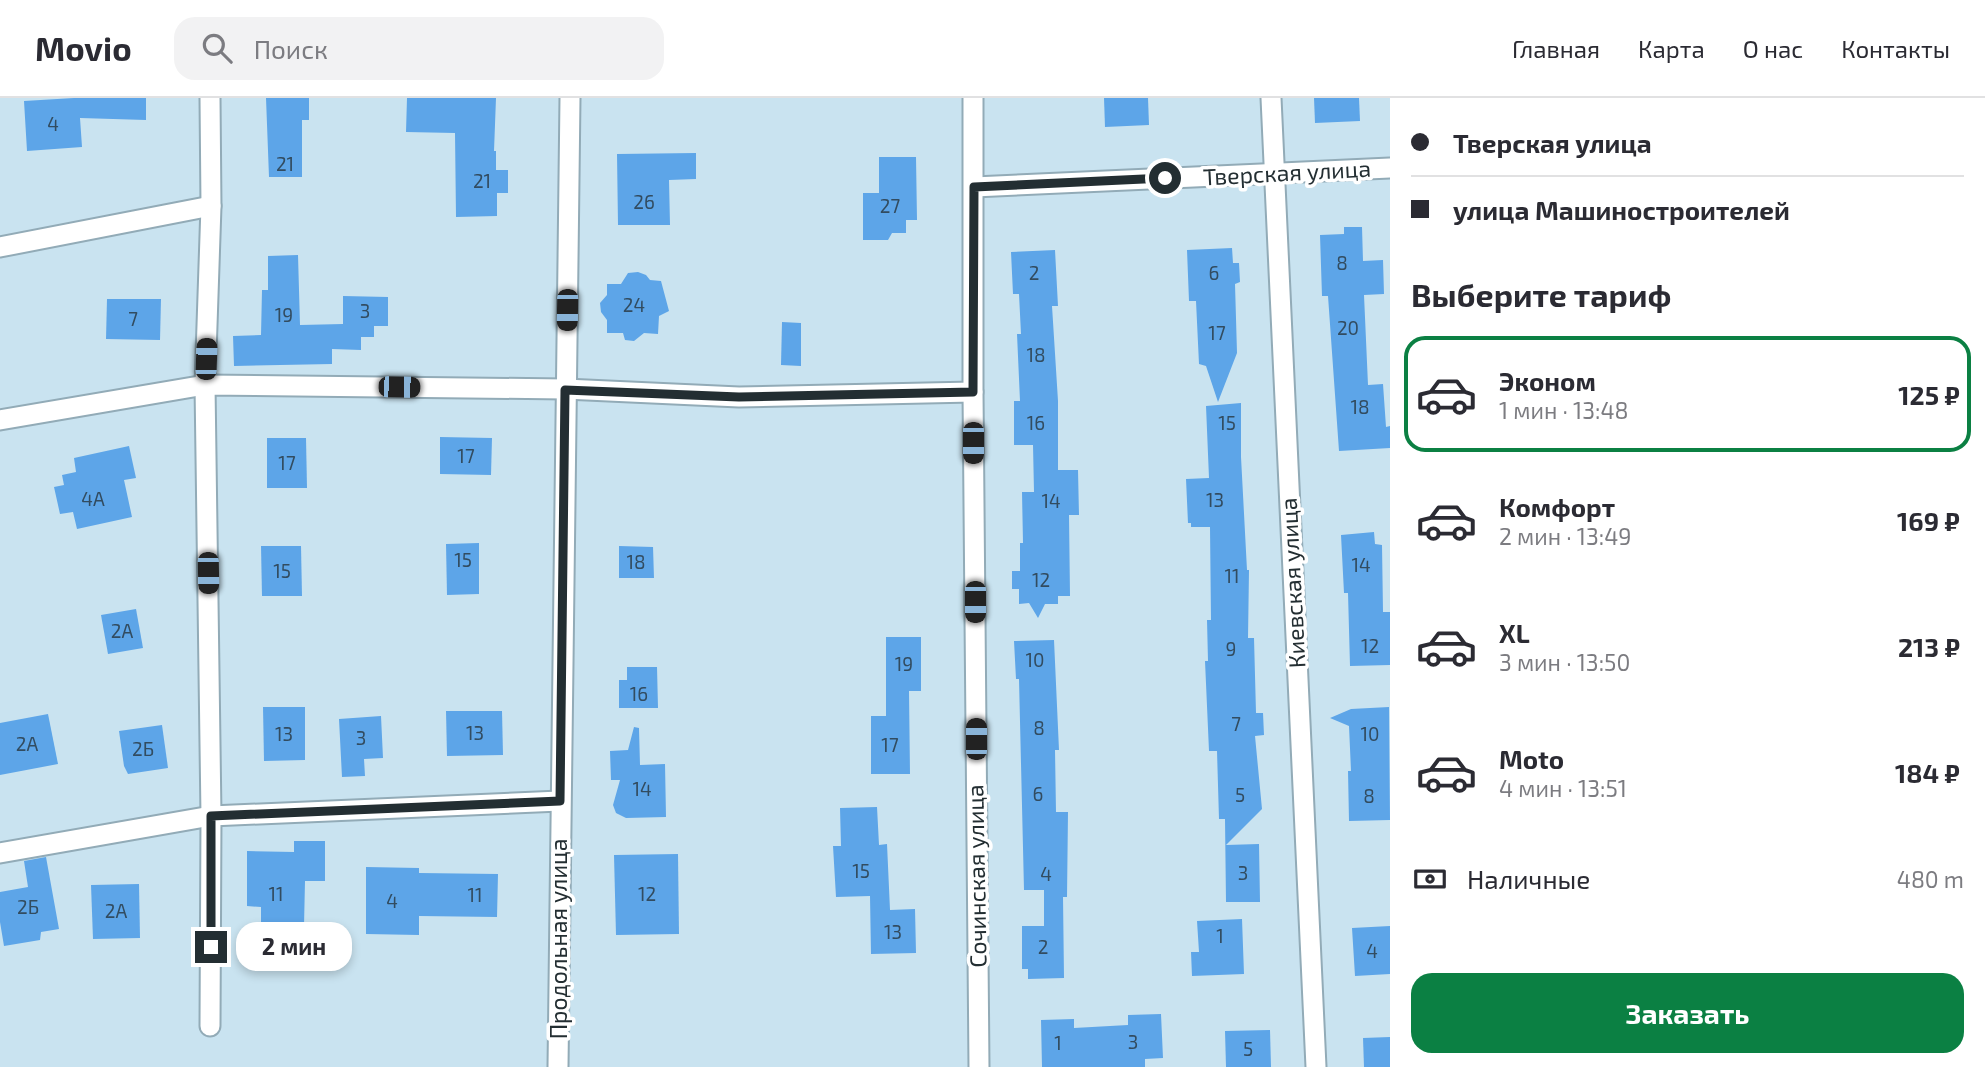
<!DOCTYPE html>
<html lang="ru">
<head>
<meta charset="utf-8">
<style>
  :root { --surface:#fff; --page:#f2f2f3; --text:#2b2b33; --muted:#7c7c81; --line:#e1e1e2; --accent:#0b8043 }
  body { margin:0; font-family:"Exo 2",sans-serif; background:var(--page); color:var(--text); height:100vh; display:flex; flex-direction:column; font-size:26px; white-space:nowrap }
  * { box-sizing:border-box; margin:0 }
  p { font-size:23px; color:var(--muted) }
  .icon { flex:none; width:38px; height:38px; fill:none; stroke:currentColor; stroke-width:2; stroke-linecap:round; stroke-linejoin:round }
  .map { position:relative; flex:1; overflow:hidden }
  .details { display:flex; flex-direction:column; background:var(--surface); width:595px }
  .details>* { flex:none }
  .guide { display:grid; align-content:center; height:154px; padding:0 21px; background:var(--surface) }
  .end { position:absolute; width:32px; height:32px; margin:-16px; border:9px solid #232e32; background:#fff; box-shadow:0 0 0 4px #fff }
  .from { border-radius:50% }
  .bubble { position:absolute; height:49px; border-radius:21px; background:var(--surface); box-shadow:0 4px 10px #0003; font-size:23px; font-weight:700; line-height:49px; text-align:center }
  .car { position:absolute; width:21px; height:42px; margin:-21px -10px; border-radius:9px; box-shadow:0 0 5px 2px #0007; background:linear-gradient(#222 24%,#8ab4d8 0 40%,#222 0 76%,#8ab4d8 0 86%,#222 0) }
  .guide b { display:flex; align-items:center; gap:24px; height:66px; font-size:26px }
  .guide b+b { border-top:2px solid var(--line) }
  .guide i { width:18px; height:18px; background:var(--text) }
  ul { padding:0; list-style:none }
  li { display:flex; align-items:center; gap:21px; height:116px; margin:0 14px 10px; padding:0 7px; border:4px solid transparent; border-radius:21px }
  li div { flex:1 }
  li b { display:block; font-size:26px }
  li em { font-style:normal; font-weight:700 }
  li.selected { border-color:var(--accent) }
  li>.icon { width:63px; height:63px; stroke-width:1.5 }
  h2 { padding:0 21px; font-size:32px; line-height:84px }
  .pay { display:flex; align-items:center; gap:18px; height:77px; padding:0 21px; font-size:26px }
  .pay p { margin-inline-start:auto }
  .primary-button { display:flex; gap:14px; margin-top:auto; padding:14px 21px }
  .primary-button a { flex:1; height:80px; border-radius:21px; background:var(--accent); color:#fff; font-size:28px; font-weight:700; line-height:80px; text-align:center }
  header { display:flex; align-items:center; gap:42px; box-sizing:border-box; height:98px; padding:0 35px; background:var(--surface); border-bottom:2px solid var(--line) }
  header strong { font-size:33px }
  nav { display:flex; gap:38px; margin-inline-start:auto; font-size:24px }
  .search { width:490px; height:63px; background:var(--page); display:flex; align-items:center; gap:18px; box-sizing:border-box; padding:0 24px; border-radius:21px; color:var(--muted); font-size:26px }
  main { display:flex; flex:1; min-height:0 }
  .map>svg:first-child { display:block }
  .building { fill:#5da5e8 }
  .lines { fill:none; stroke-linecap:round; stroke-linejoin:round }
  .minor-casing { stroke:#92abb7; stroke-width:23 }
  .minor { stroke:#fff; stroke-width:19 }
  .route { stroke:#232e32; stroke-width:9 }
  .labels { text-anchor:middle; stroke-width:7; stroke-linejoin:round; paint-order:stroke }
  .number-label { font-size:19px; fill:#324c60 }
  .street-label { font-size:23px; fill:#232e32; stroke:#fff }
</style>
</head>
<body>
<header>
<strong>Movio</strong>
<div class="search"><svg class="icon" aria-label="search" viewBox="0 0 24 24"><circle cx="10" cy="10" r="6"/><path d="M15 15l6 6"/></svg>Поиск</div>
<nav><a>Главная</a><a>Карта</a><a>О нас</a><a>Контакты</a></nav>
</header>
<main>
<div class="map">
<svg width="1390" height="969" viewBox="0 0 1390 969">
  <rect width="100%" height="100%" fill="#c9e3f0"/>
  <g class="building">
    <path d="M74,0H146V22L80,20L82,49L27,53L24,3Z"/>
    <path d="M266,0H309V22H302V79H269Z"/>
    <path d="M407,0H496L494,53H496V72H508V95H497V118L456,119L455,35L406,34Z"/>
    <path d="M1104,0H1148L1149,27L1105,29Z"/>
    <path d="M1314,0H1359L1360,23L1315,25Z"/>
    <path d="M696,55V81L669,82L670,127H618L617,56Z"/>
    <path d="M879,59H916L917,122H906V135H892L888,142H863V95H879Z"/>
    <path d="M1344,129H1362L1363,163L1383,162L1384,196L1364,197L1368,287L1383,286L1386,329L1390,328V350L1339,353L1328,198H1322L1320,137L1344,136Z"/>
    <path d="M1232,150L1233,165H1239L1240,184L1235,186L1237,255L1218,304L1206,268L1199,266L1196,203H1189L1187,152Z"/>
    <path d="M1055,152L1058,208H1052L1058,303V372H1078L1079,417H1069L1070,498H1058V506H1045L1038,520L1029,505L1019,506V491H1012V473H1020V445H1023L1022,394H1034L1033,347H1014V303H1020L1017,236H1021L1019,196H1013L1011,154Z"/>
    <path d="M298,157L300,227L343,226V198L388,199V228H374V239H361V252L332,251V266L234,268L233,238L261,237L262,192H268V158Z"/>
    <path d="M638,174L646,177L650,182L661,183L669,213L659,218L658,236L644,235L634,243L625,242L623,235H607V222L601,214L600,205L607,197V186H621L628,175Z"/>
    <path d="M107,201H161L160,242L106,241Z"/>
    <path d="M782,224L801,225V268L781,267Z"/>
    <path d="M1241,305V359L1247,472H1249L1248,540H1254L1256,615H1263L1264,637L1255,638L1262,711L1226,747L1259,746L1260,804H1226L1225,721H1219L1217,653H1209L1205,563H1208L1207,522H1211L1210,429H1191V425H1188L1186,381L1209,380L1206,308Z"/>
    <path d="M440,339L492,340L491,377L440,376Z"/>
    <path d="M267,340H306L307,390H267Z"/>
    <path d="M129,348L136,380L124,382L132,419L77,431L73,414L60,416L54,389L64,387L62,377L76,374L74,360Z"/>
    <path d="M1374,434L1375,446L1382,447L1383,514H1390V567L1350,568L1348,495H1344L1341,437Z"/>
    <path d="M479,445V496L447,497L446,446Z"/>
    <path d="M261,448H301L302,498H262Z"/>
    <path d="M619,448L653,449L654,480H619Z"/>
    <path d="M136,511L143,550L108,556L101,517Z"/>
    <path d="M886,539H921V593H909L910,676H871V618H886Z"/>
    <path d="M1054,542L1059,652H1055L1056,714H1068L1067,799H1063L1064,880L1028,881V871H1022V828H1044V792H1024L1019,581H1016L1014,543Z"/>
    <path d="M627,569H657L658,610H619V582H627Z"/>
    <path d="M263,609H305V662L264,663Z"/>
    <path d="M1389,609L1390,722L1349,723L1348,673H1351L1349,628L1330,620L1351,611Z"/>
    <path d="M446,613H502L503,657L447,658Z"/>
    <path d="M48,616L58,666L0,677V625Z"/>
    <path d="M381,618L383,660L364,661L365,678L342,679L339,621Z"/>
    <path d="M162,627L168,670L128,676L124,668L119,633Z"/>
    <path d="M634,629L639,630L640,667L665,666L666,719L626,720L616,715L613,707L620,682H611L610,653L628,652Z"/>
    <path d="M877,709L879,747L887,746L890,812L915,811L916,855L871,856L870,798L836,799L833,748H841L840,710Z"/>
    <path d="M294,743H325V783H305L304,828H261V809L247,808V753L294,754Z"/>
    <path d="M678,756L679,836L616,837L614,757Z"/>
    <path d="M46,759L59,831L41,834L40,842L4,848L0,824V794L28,789L24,763Z"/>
    <path d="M366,769L419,770V775L498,776L497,819L419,818V837L366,836Z"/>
    <path d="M139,786L140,840L93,841L91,787Z"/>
    <path d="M1242,821L1244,876L1192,878L1191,854H1199L1197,823Z"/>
    <path d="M1390,828V876L1355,878L1352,830Z"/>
    <path d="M1161,916L1163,960L1145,961V969H1042L1041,922L1074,921V930L1128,927V917Z"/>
    <path d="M1270,932L1271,969H1226L1225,933Z"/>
    <path d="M1390,939V969H1364L1363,940Z"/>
  </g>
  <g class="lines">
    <defs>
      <g id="minor">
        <path d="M210,0L211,108L205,287L211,718L210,928"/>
        <path d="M973,0V294L979,969"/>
        <path d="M1271,0L1316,969"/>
        <path d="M974,89L1390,70"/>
        <path d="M0,149L211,108"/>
        <path d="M0,322L205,287L565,291L739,299L973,294"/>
        <path d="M0,755L211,718L560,703"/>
        <path d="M558,969L570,0"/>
      </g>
    </defs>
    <use href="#minor" class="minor-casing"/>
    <use href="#minor" class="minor"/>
  </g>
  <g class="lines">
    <path class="route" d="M211,849V718L560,703L565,292L739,299L973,294L974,89L1165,80"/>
  </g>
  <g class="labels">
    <g class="number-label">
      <text x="53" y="33">4</text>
      <text x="285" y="73">21</text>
      <text x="482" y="90">21</text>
      <text x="644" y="111">26</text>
      <text x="890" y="115">27</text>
      <text x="1342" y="172">8</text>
      <text x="1034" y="182">2</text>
      <text x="1214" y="182">6</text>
      <text x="634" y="214">24</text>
      <text x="365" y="220">3</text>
      <text x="284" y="224">19</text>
      <text x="133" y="228">7</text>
      <text x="1348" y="237">20</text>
      <text x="1217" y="242">17</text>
      <text x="1036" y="264">18</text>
      <text x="1360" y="316">18</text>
      <text x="1036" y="332">16</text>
      <text x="1227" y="332">15</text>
      <text x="466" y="365">17</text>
      <text x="287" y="372">17</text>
      <text x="93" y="408">4А</text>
      <text x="1215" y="409">13</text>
      <text x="1051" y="410">14</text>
      <text x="463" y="469">15</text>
      <text x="636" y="471">18</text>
      <text x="1361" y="474">14</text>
      <text x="282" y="480">15</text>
      <text x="1232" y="485">11</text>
      <text x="1041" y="489">12</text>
      <text x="122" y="540">2А</text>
      <text x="1370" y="555">12</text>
      <text x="1231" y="558">9</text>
      <text x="1035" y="569">10</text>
      <text x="904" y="573">19</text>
      <text x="639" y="603">16</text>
      <text x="1236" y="633">7</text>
      <text x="1039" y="637">8</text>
      <text x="475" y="642">13</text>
      <text x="284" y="643">13</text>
      <text x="1370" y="643">10</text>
      <text x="361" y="647">3</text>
      <text x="27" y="653">2А</text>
      <text x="890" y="654">17</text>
      <text x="143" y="658">2Б</text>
      <text x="642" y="698">14</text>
      <text x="1038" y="703">6</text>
      <text x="1240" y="704">5</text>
      <text x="1369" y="705">8</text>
      <text x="861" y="780">15</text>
      <text x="1243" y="782">3</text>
      <text x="1046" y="783">4</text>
      <text x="276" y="803">11</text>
      <text x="647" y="803">12</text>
      <text x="475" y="804">11</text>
      <text x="392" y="810">4</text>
      <text x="28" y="816">2Б</text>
      <text x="116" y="820">2А</text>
      <text x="893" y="841">13</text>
      <text x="1220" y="845">1</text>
      <text x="1043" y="856">2</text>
      <text x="1372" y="860">4</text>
      <text x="1133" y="951">3</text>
      <text x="1058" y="952">1</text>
      <text x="1248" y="958">5</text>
    </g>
    <g class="street-label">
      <text transform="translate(1287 75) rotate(-3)" y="8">Тверская улица</text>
      <text transform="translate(1293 485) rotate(-93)" y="8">Киевская улица</text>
      <text transform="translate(977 778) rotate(-91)" y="8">Сочинская улица</text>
      <text transform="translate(559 841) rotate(-90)" y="8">Продольная улица</text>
    </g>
  </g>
</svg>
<i class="end from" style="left:1165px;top:80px"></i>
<i class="end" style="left:211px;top:849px"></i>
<div class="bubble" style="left:236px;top:824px;width:116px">2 мин</div>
<i class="car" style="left:567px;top:212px;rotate:181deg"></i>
<i class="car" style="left:206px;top:261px;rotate:2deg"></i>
<i class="car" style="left:399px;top:289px;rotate:91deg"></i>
<i class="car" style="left:973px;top:345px;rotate:180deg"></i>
<i class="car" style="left:208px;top:475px;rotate:179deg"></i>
<i class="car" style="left:975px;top:504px;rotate:180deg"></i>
<i class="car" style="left:976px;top:641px;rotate:0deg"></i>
</div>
<section class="details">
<div class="guide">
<b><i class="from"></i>Тверская улица</b>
<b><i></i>улица Машиностроителей</b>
</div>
<h2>Выберите тариф</h2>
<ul>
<li class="selected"><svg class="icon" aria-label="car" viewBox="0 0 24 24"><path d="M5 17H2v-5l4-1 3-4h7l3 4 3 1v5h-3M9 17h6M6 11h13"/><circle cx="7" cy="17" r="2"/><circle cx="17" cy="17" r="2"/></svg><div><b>Эконом</b><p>1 мин · 13:48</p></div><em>125 ₽</em></li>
<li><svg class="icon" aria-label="car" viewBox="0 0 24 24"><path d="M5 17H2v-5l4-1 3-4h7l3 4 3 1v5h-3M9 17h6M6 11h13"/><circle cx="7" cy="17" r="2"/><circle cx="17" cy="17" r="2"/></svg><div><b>Комфорт</b><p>2 мин · 13:49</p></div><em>169 ₽</em></li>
<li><svg class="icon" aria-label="car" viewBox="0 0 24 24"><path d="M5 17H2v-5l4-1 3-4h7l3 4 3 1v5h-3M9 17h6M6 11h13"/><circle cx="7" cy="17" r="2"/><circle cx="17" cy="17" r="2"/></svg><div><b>XL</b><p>3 мин · 13:50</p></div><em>213 ₽</em></li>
<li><svg class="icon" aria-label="car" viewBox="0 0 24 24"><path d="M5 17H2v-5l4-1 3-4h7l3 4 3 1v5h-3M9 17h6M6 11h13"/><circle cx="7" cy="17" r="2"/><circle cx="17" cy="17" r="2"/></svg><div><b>Moto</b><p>4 мин · 13:51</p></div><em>184 ₽</em></li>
</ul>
<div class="pay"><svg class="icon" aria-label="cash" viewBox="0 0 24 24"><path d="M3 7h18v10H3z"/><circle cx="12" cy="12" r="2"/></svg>Наличные<p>480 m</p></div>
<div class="primary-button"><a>Заказать</a></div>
</section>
</main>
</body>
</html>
